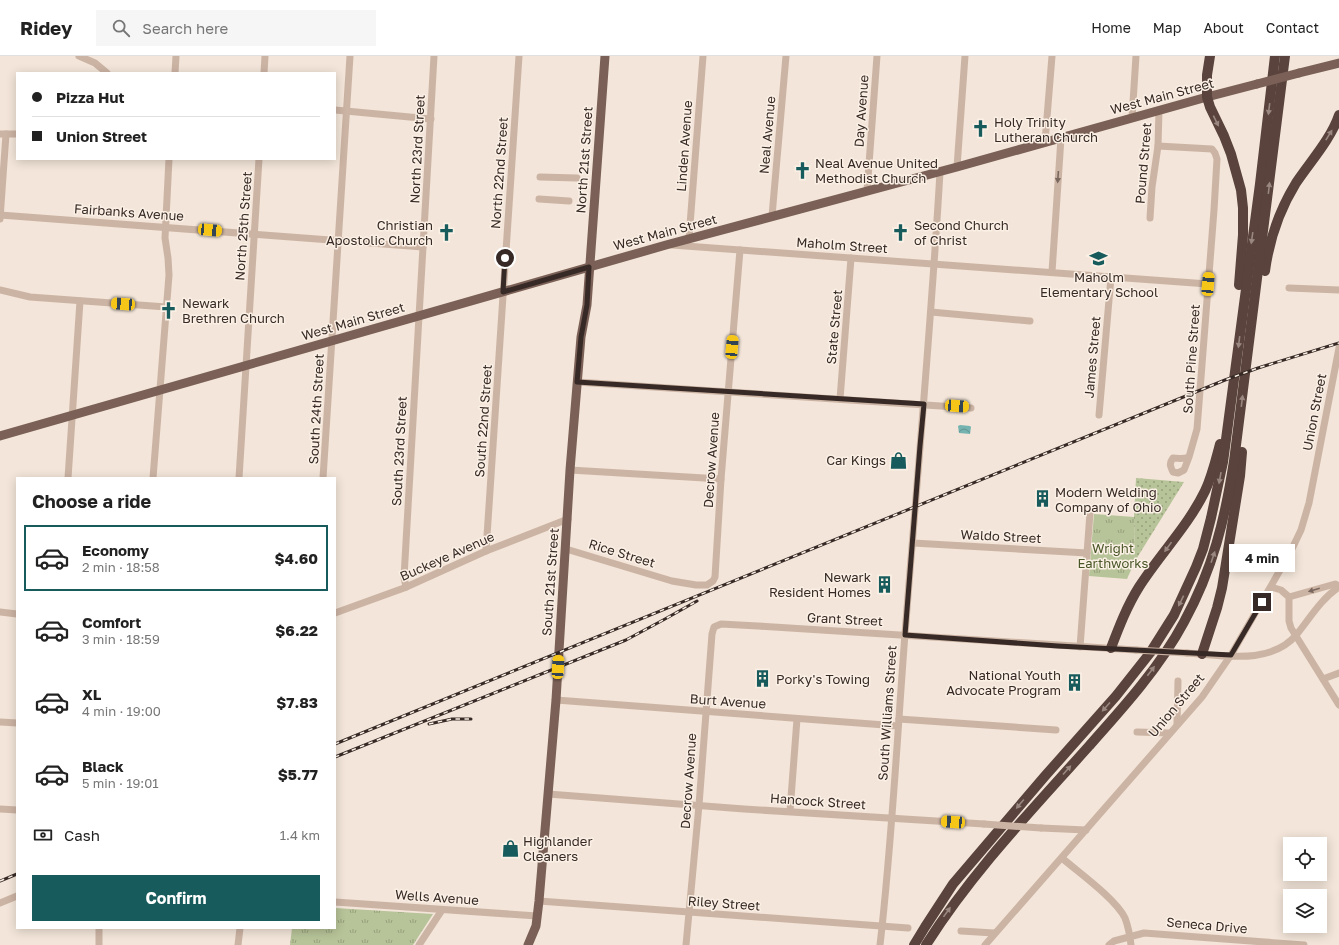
<!DOCTYPE html>
<html lang="en">
<head>
<meta charset="utf-8">
<style>
  :root { --surface:#fff; --page:#f6f6f6; --text:#222; --muted:#767676; --line:#e0e0e0; --accent:#185b5c }
  body { margin:0; font-family:"Golos Text",sans-serif; background:var(--page); color:var(--text); height:100vh; display:flex; flex-direction:column; font-size:15px; white-space:nowrap }
  * { box-sizing:border-box; margin:0 }
  p { font-size:13px; color:var(--muted) }
  .icon { flex:none; width:22px; height:22px; fill:none; stroke:currentColor; stroke-width:2; stroke-linecap:round; stroke-linejoin:round }
  .map { position:relative; flex:1; overflow:hidden }
  .panel { position:absolute; left:16px; top:421px; width:320px; height:452px; display:flex; flex-direction:column; background:var(--surface); border-radius:0px; box-shadow:0 2px 10px #0003 }
  .panel>* { flex:none }
  .guide { position:absolute; left:16px; top:16px; width:320px; height:88px; border-radius:0px; box-shadow:0 2px 10px #0003; display:grid; align-content:center; height:88px; padding:0 16px; background:var(--surface) }
  .tools { position:absolute; left:1283px; top:781px; display:grid; gap:8px }
  .tools a { display:grid; place-items:center; width:44px; height:44px; border-radius:0px; background:var(--surface); box-shadow:0 2px 10px #0003; font-size:20px }
  .end { position:absolute; width:18px; height:18px; margin:-9px; border:5px solid #372a26; background:#fff; box-shadow:0 0 0 2px #fff }
  .from { border-radius:50% }
  .bubble { position:absolute; height:28px; border-radius:0px; background:var(--surface); box-shadow:0 2px 10px #0003; font-size:13px; font-weight:700; line-height:28px; text-align:center }
  .car { position:absolute; width:12px; height:24px; margin:-12px -6px; border-radius:5px; box-shadow:0 0 3px 1px #0007; background:linear-gradient(#f5c518 24%,#345 0 40%,#f5c518 0 76%,#345 0 86%,#f5c518 0) }
  .guide b { display:flex; align-items:center; gap:14px; height:38px; font-size:15px }
  .guide b+b { border-top:1px solid var(--line) }
  .guide i { width:10px; height:10px; background:var(--text) }
  ul { padding:0; list-style:none }
  li { display:flex; align-items:center; gap:12px; height:66px; margin:0 8px 6px; padding:0 8px; border:2px solid transparent; border-radius:0px }
  li div { flex:1 }
  li b { display:block; font-size:15px }
  li em { font-style:normal; font-weight:700 }
  li.on { border-color:var(--accent) }
  li>.icon { width:36px; height:36px; stroke-width:1.5 }
  h2 { padding:0 16px; font-size:18px; line-height:48px }
  .pay { display:flex; align-items:center; gap:10px; height:44px; padding:0 16px; font-size:15px }
  .pay p { margin-inline-start:auto }
  .primary-button { display:flex; gap:8px; margin-top:auto; padding:8px 16px }
  .primary-button a { flex:1; height:46px; border-radius:0px; background:var(--accent); color:#fff; font-size:16px; font-weight:700; line-height:46px; text-align:center }
  header { display:flex; align-items:center; gap:24px; box-sizing:border-box; height:56px; padding:0 20px; background:var(--surface); border-bottom:1px solid var(--line) }
  header strong { font-size:19px }
  nav { display:flex; gap:22px; margin-inline-start:auto; font-size:14px }
  .search { width:280px; height:36px; background:var(--page); display:flex; align-items:center; gap:10px; box-sizing:border-box; padding:0 14px; border-radius:0px; color:var(--muted); font-size:15px }
  .map>svg:first-child { display:block }
  .grass { fill:url(#grass-dots) }
  .park { fill:url(#park-tufts) }
  .water { fill:url(#water-waves) }
  .lines { fill:none; stroke-linecap:round; stroke-linejoin:round }
  .minor { stroke:#ccb4a4; stroke-width:7 }
  .major { stroke:#7a6056; stroke-width:9 }
  .highway { stroke:#59433c; stroke-width:10 }
  .rail-casing { stroke:#372a26; stroke-width:3 }
  .rail { stroke:#fbf0e5; stroke-width:1.5; stroke-dasharray:4.5; stroke-linecap:butt }
  .minor-bridge { stroke:#ccb4a4; stroke-width:7 }
  .major-bridge { stroke:#7a6056; stroke-width:9 }
  .oneway { fill:#9a8880 }
  .oneway2 { fill:#7a685f }
  .route { stroke:#372a26; stroke-width:5 }
  .labels { text-anchor:middle; stroke-width:3; stroke-linejoin:round; paint-order:stroke }
  .street-label { font-size:13px; fill:#372a26; stroke:#fbf0e5 }
  .poi-label { font-size:13px; fill:#372a26; stroke:#fbf0e5; text-anchor:start }
  .park-label { font-size:13px; fill:#495728; stroke:#fbf0e5 }
</style>
</head>
<body>
<header>
<strong>Ridey</strong>
<div class="search"><svg class="icon" aria-label="search" viewBox="0 0 24 24"><circle cx="10" cy="10" r="6"/><path d="M15 15l6 6"/></svg>Search here</div>
<nav><a>Home</a><a>Map</a><a>About</a><a>Contact</a></nav>
</header>
<div class="map">
<svg width="1339" height="889" viewBox="0 0 1339 889">
  <defs>
    <pattern id="grass-dots" width="8" height="8" patternUnits="userSpaceOnUse"><rect width="8" height="8" fill="#b7c398"/><path d="M2 2h.1M6 6h.1" fill="none" stroke="#969f7c" stroke-width="1.8" stroke-linecap="round"/></pattern>
    <pattern id="park-tufts" width="24" height="20" patternUnits="userSpaceOnUse"><rect width="24" height="20" fill="#b7c398"/><path d="M3 7l-1-3M5 7V3M7 7l1-3M15 17l-1-3M17 17v-4M19 17l1-3" fill="none" stroke="#969f7c"/></pattern>
    <pattern id="water-waves" width="16" height="10" patternUnits="userSpaceOnUse"><rect width="16" height="10" fill="#75b3b1"/><path d="M0 5q4-4 8 0t8 0" fill="none" stroke="#619290"/></pattern>
  </defs>
  <rect width="100%" height="100%" fill="#f3e5d9"/>
  <path class="grass" d="M1136,422L1184,426L1135,505L1134,461Z"/>
  <g class="park">
    <path d="M1094,458L1134,461L1135,505L1127,523L1089,520Z"/>
    <path d="M335,852L433,858L413,889H290L292,872H335Z"/>
  </g>
  <path class="water" d="M960,369L970,370L971,371L970,378L959,377L958,370Z"/>
  <g class="lines">
    <g class="minor">
      <path d="M79,0L95,7L107,17"/>
      <path d="M175,17L176,0"/>
      <path d="M264,17L265,0"/>
      <path d="M335,54L431,63"/>
      <path d="M1132,62L1136,0"/>
      <path d="M0,78H17"/>
      <path d="M1045,86L1052,0"/>
      <path d="M1158,90L1212,93L1215,97L1217,103L1214,154L1197,373L1189,401C1181,404 1180,402 1173,402C1169,407 1170,410 1173,416L1178,417L1184,414L1189,401"/>
      <path d="M957,111L965,0"/>
      <path d="M540,121L577,122"/>
      <path d="M867,135L877,0"/>
      <path d="M539,143L569,145"/>
      <path d="M0,159L423,191"/>
      <path d="M772,160L786,0"/>
      <path d="M1150,162L1152,131L1158,90L1159,54"/>
      <path d="M0,163L6,78"/>
      <path d="M689,182L703,0"/>
      <path d="M672,189L1208,228"/>
      <path d="M1052,216L1061,82"/>
      <path d="M1289,232L1339,234"/>
      <path d="M0,234L30,241L166,251"/>
      <path d="M931,256L1030,265"/>
      <path d="M577,326L971,352"/>
      <path d="M840,343L851,202"/>
      <path d="M1099,359L1111,221"/>
      <path d="M570,414L721,423"/>
      <path d="M68,422L80,245"/>
      <path d="M153,422L169,219L168,202L165,182L169,103"/>
      <path d="M239,422L259,103"/>
      <path d="M323,422L350,0"/>
      <path d="M913,487L1087,497"/>
      <path d="M566,493L672,525L696,529H707L713,525L715,521L721,423L740,194"/>
      <path d="M486,495L519,0"/>
      <path d="M406,531L404,521L434,0"/>
      <path d="M1271,531L1281,534L1289,541V565L1291,572L1339,649"/>
      <path d="M1289,541L1335,528L1339,530"/>
      <path d="M0,556L17,558"/>
      <path d="M335,557L404,532L486,495L568,463"/>
      <path d="M1080,591L1090,457"/>
      <path d="M1187,597C1222,599 1271,610 1297,578C1310,562 1321,543 1339,531"/>
      <path d="M1323,623L1339,617"/>
      <path d="M556,644L898,670"/>
      <path d="M899,663L1056,674"/>
      <path d="M0,666L17,667"/>
      <path d="M1177,668L1178,625"/>
      <path d="M1137,676L1169,677"/>
      <path d="M548,738L744,753L984,768"/>
      <path d="M0,753L17,754"/>
      <path d="M790,755L797,663"/>
      <path d="M1041,772L1086,774"/>
      <path d="M1062,802C1078,816 1116,843 1125,862C1128,870 1130,880 1131,889"/>
      <path d="M539,845L908,872"/>
      <path d="M335,846L537,860"/>
      <path d="M0,847L17,840"/>
      <path d="M961,875L994,877"/>
      <path d="M99,889V872"/>
      <path d="M238,889L240,872"/>
      <path d="M419,889L442,854"/>
      <path d="M686,889L699,749L712,578L714,571L721,568L758,570L1136,594"/>
      <path d="M880,889C892,786 897,682 905,578C917,424 931,270 940,116"/>
      <path d="M985,889L1202,641L1231,599L1290,497L1301,474L1309,447L1339,292"/>
      <path d="M1109,889L1114,885L1144,877L1304,889"/>
    </g>
    <g class="major">
      <path d="M1299,17L1339,7"/>
      <path d="M0,380L666,189L957,111L1207,41L1257,28"/>
      <path d="M528,889L536,870L539,845L556,644L570,414L581,281L587,249L605,0"/>
    </g>
    <g class="highway">
      <path d="M1210,0L1207,19V41L1210,51L1224,80L1231,98L1241,134L1243,152V179L1239,229"/>
      <path d="M1265,215C1269,185 1280,153 1296,127C1310,106 1331,83 1339,59"/>
      <path d="M1111,592C1119,571 1127,550 1139,531C1160,498 1188,470 1205,435C1212,420 1216,403 1220,388"/>
      <path d="M1202,598L1217,552L1222,532L1240,420L1242,396"/>
      <path d="M914,889L925,871L953,828L1045,720L1116,640L1150,597L1174,559L1196,511L1203,493L1211,462L1223,406L1260,128L1275,0"/>
      <path d="M926,889C972,816 1032,754 1089,690C1123,652 1160,611 1184,566C1213,513 1225,463 1234,405L1285,0"/>
    </g>
    <defs>
      <g id="rail">
        <path d="M429,668L452,663H471"/>
        <path d="M335,688L1225,324L1258,312L1339,287"/>
        <path d="M335,701L626,584L665,563L697,545"/>
        <path d="M0,825L17,818"/>
      </g>
    </defs>
    <use href="#rail" class="rail-casing"/>
    <use href="#rail" class="rail"/>
    <g class="minor-bridge">
      <path d="M1136,594L1187,597"/>
      <path d="M984,768L1041,772"/>
    </g>
    <path class="major-bridge" d="M1257,28L1299,17"/>
  </g>
  <defs><path id="oneway-solid" d="M-6-.8H1V-3.2L6.5 0L1 3.2V.8H-6Z"/></defs>
  <g class="oneway">
    <use href="#oneway-solid" transform="translate(1269 53) rotate(97)"/>
    <use href="#oneway-solid" transform="translate(1216 65) rotate(64)"/>
    <use href="#oneway-solid" transform="translate(1329 79) rotate(-58)"/>
    <use href="#oneway-solid" transform="translate(1269 132) rotate(-83)"/>
    <use href="#oneway-solid" transform="translate(1252 182) rotate(98)"/>
    <use href="#oneway-solid" transform="translate(1239 286) rotate(97)"/>
    <use href="#oneway-solid" transform="translate(1242 345) rotate(-83)"/>
    <use href="#oneway-solid" transform="translate(1220 422) rotate(100)"/>
    <use href="#oneway-solid" transform="translate(1168 491) rotate(126)"/>
    <use href="#oneway-solid" transform="translate(1213 501) rotate(-71)"/>
    <use href="#oneway-solid" transform="translate(1181 545) rotate(116)"/>
    <use href="#oneway-solid" transform="translate(1151 615) rotate(-53)"/>
    <use href="#oneway-solid" transform="translate(1106 651) rotate(132)"/>
    <use href="#oneway-solid" transform="translate(1067 714) rotate(-48)"/>
    <use href="#oneway-solid" transform="translate(1020 748) rotate(130)"/>
    <use href="#oneway-solid" transform="translate(947 856) rotate(-54)"/>
  </g>
  <g class="oneway2">
    <use href="#oneway-solid" transform="translate(1058 121) rotate(94)"/>
    <use href="#oneway-solid" transform="translate(1314 534) rotate(164)"/>
  </g>
  <g class="lines">
    <path class="route" d="M505,202L503,236L589,211L587,249L581,281L577,326L924,348L920,390L905,579L1058,590L1231,599L1262,546"/>
  </g>
  <defs>
    <symbol id="church-bare" viewBox="-9 -9 18 18"><path d="M-1.2-6h2.4v3.5h3.3v2.4h-3.3V6h-2.4V-.1h-3.3v-2.4h3.3Z" fill="#185b5c" stroke="#fbf0e5" stroke-width="2.5" paint-order="stroke"/></symbol>
    <symbol id="school-bare" viewBox="-9 -9 18 18"><path d="M0-5L7-2L0 1L-7-2ZM-4 1L0 2.5L4 1V4Q0 6-4 4Z" fill="#185b5c" stroke="#fbf0e5" stroke-width="2.5" paint-order="stroke"/></symbol>
    <symbol id="shop-bare" viewBox="-9 -9 18 18"><path d="M-5-2.5h2.3a2.7 3.5 0 0 1 5.4 0H5L5.5 6h-11ZM-1.5-2.5h3a1.5 2.3 0 0 0-3 0Z" fill="#185b5c" stroke="#fbf0e5" stroke-width="2.5" paint-order="stroke"/></symbol>
    <symbol id="building-bare" viewBox="-9 -9 18 18"><path d="M-4-6H4V6H1V3H-1V6H-4ZM-2.5-4.3h1.7v1.8h-1.7ZM.8-4.3h1.7v1.8H.8ZM-2.5-1h1.7V.8h-1.7ZM.8-1h1.7V.8H.8Z" fill="#185b5c" stroke="#fbf0e5" stroke-width="2.5" paint-order="stroke"/></symbol>
  </defs>
  <g fill-rule="evenodd">
    <use href="#church-bare" x="968" y="60" width="25" height="25"/>
    <use href="#church-bare" x="790" y="102" width="25" height="25"/>
    <use href="#church-bare" x="434" y="164" width="25" height="25"/>
    <use href="#church-bare" x="888" y="164" width="25" height="25"/>
    <use href="#school-bare" x="1086" y="190" width="25" height="25"/>
    <use href="#church-bare" x="156" y="242" width="25" height="25"/>
    <use href="#shop-bare" x="886" y="392" width="25" height="25"/>
    <use href="#building-bare" x="1030" y="430" width="25" height="25"/>
    <use href="#building-bare" x="872" y="516" width="25" height="25"/>
    <use href="#building-bare" x="750" y="610" width="25" height="25"/>
    <use href="#building-bare" x="1062" y="614" width="25" height="25"/>
    <use href="#shop-bare" x="498" y="780" width="25" height="25"/>
  </g>
  <g class="labels">
    <g class="street-label">
      <text transform="translate(1162 40) rotate(-15)" y="5">West Main Street</text>
      <text transform="translate(861 55) rotate(-86)" y="5">Day Avenue</text>
      <text transform="translate(767 79) rotate(-85)" y="5">Neal Avenue</text>
      <text transform="translate(684 90) rotate(-86)" y="5">Linden Avenue</text>
      <text transform="translate(417 93) rotate(-87)" y="5">North 23rd Street</text>
      <text transform="translate(584 104) rotate(-86)" y="5">North 21st Street</text>
      <text transform="translate(1143 107) rotate(-85)" y="5">Pound Street</text>
      <text transform="translate(499 117) rotate(-86)" y="5">North 22nd Street</text>
      <text transform="translate(129 156) rotate(4)" y="5">Fairbanks Avenue</text>
      <text transform="translate(243 170) rotate(-86)" y="5">North 25th Street</text>
      <text transform="translate(665 176) rotate(-15)" y="5">West Main Street</text>
      <text transform="translate(842 189) rotate(4)" y="5">Maholm Street</text>
      <text transform="translate(353 265) rotate(-16)" y="5">West Main Street</text>
      <text transform="translate(834 271) rotate(-85)" y="5">State Street</text>
      <text transform="translate(1092 301) rotate(-85)" y="5">James Street</text>
      <text transform="translate(1191 303) rotate(-86)" y="5">South Pine Street</text>
      <text transform="translate(316 353) rotate(-87)" y="5">South 24th Street</text>
      <text transform="translate(1314 356) rotate(-79)" y="5">Union Street</text>
      <text transform="translate(483 365) rotate(-86)" y="5">South 22nd Street</text>
      <text transform="translate(399 395) rotate(-87)" y="5">South 23rd Street</text>
      <text transform="translate(711 404) rotate(-86)" y="5">Decrow Avenue</text>
      <text transform="translate(1001 480) rotate(3)" y="5">Waldo Street</text>
      <text transform="translate(622 497) rotate(17)" y="5">Rice Street</text>
      <text transform="translate(447 500) rotate(-24)" y="5">Buckeye Avenue</text>
      <text transform="translate(550 526) rotate(-86)" y="5">South 21st Street</text>
      <text transform="translate(845 563) rotate(3)" y="5">Grant Street</text>
      <text transform="translate(728 645) rotate(4)" y="5">Burt Avenue</text>
      <text transform="translate(1176 649) rotate(-50)" y="5">Union Street</text>
      <text transform="translate(887 657) rotate(-86)" y="5">South Williams Street</text>
      <text transform="translate(688 725) rotate(-86)" y="5">Decrow Avenue</text>
      <text transform="translate(818 745) rotate(4)" y="5">Hancock Street</text>
      <text transform="translate(437 841) rotate(4)" y="5">Wells Avenue</text>
      <text transform="translate(724 847) rotate(4)" y="5">Riley Street</text>
      <text transform="translate(1207 869) rotate(5)" y="5">Seneca Drive</text>
    </g>
    <g class="poi-label">
      <text x="994" y="71">Holy Trinity<tspan x="994" dy="15">Lutheran Church</tspan></text>
      <text x="815" y="112">Neal Avenue United<tspan x="815" dy="15">Methodist Church</tspan></text>
      <text x="433" y="174" text-anchor="end">Christian<tspan x="433" dy="15">Apostolic Church</tspan></text>
      <text x="914" y="174">Second Church<tspan x="914" dy="15">of Christ</tspan></text>
      <text x="1099" y="226" text-anchor="middle">Maholm<tspan x="1099" dy="15">Elementary School</tspan></text>
      <text x="182" y="252">Newark<tspan x="182" dy="15">Brethren Church</tspan></text>
      <text x="886" y="409" text-anchor="end">Car Kings</text>
      <text x="1055" y="441">Modern Welding<tspan x="1055" dy="15">Company of Ohio</tspan></text>
      <text x="871" y="526" text-anchor="end">Newark<tspan x="871" dy="15">Resident Homes</tspan></text>
      <text x="1061" y="624" text-anchor="end">National Youth<tspan x="1061" dy="15">Advocate Program</tspan></text>
      <text x="776" y="628">Porky's Towing</text>
      <text x="523" y="790">Highlander<tspan x="523" dy="15">Cleaners</tspan></text>
    </g>
    <g class="park-label">
      <text x="1113" y="497">Wright<tspan x="1113" dy="15">Earthworks</tspan></text>
    </g>
  </g>
</svg>
<div class="tools">
<a><svg class="icon" aria-label="locate" viewBox="0 0 24 24"><circle cx="12" cy="12" r="6"/><path d="M12 2v4M12 18v4M2 12h4M18 12h4"/></svg></a>
<a><svg class="icon" aria-label="layers" viewBox="0 0 24 24"><path d="M12 4l9 5-9 5-9-5zM3 14l9 5 9-5"/></svg></a>
</div>
<i class="end from" style="left:505px;top:202px"></i>
<i class="end" style="left:1262px;top:546px"></i>
<div class="bubble" style="left:1229px;top:488px;width:66px">4 min</div>
<i class="car" style="left:210px;top:174px;rotate:95deg"></i>
<i class="car" style="left:1208px;top:228px;rotate:5deg"></i>
<i class="car" style="left:123px;top:248px;rotate:274deg"></i>
<i class="car" style="left:732px;top:291px;rotate:5deg"></i>
<i class="car" style="left:957px;top:350px;rotate:94deg"></i>
<i class="car" style="left:558px;top:611px;rotate:3deg"></i>
<i class="car" style="left:953px;top:766px;rotate:274deg"></i>
<div class="guide">
<b><i class="from"></i>Pizza Hut</b>
<b><i></i>Union Street</b>
</div>
<section class="panel">
<h2>Choose a ride</h2>
<ul>
<li class="on"><svg class="icon" aria-label="car" viewBox="0 0 24 24"><path d="M5 17H2v-5l4-1 3-4h7l3 4 3 1v5h-3M9 17h6M6 11h13"/><circle cx="7" cy="17" r="2"/><circle cx="17" cy="17" r="2"/></svg><div><b>Economy</b><p>2 min · 18:58</p></div><em>$4.60</em></li>
<li><svg class="icon" aria-label="car" viewBox="0 0 24 24"><path d="M5 17H2v-5l4-1 3-4h7l3 4 3 1v5h-3M9 17h6M6 11h13"/><circle cx="7" cy="17" r="2"/><circle cx="17" cy="17" r="2"/></svg><div><b>Comfort</b><p>3 min · 18:59</p></div><em>$6.22</em></li>
<li><svg class="icon" aria-label="car" viewBox="0 0 24 24"><path d="M5 17H2v-5l4-1 3-4h7l3 4 3 1v5h-3M9 17h6M6 11h13"/><circle cx="7" cy="17" r="2"/><circle cx="17" cy="17" r="2"/></svg><div><b>XL</b><p>4 min · 19:00</p></div><em>$7.83</em></li>
<li><svg class="icon" aria-label="car" viewBox="0 0 24 24"><path d="M5 17H2v-5l4-1 3-4h7l3 4 3 1v5h-3M9 17h6M6 11h13"/><circle cx="7" cy="17" r="2"/><circle cx="17" cy="17" r="2"/></svg><div><b>Black</b><p>5 min · 19:01</p></div><em>$5.77</em></li>
</ul>
<div class="pay"><svg class="icon" aria-label="cash" viewBox="0 0 24 24"><path d="M3 7h18v10H3z"/><circle cx="12" cy="12" r="2"/></svg>Cash<p>1.4 km</p></div>
<div class="primary-button"><a>Confirm</a></div>
</section>
</div>
</body>
</html>
